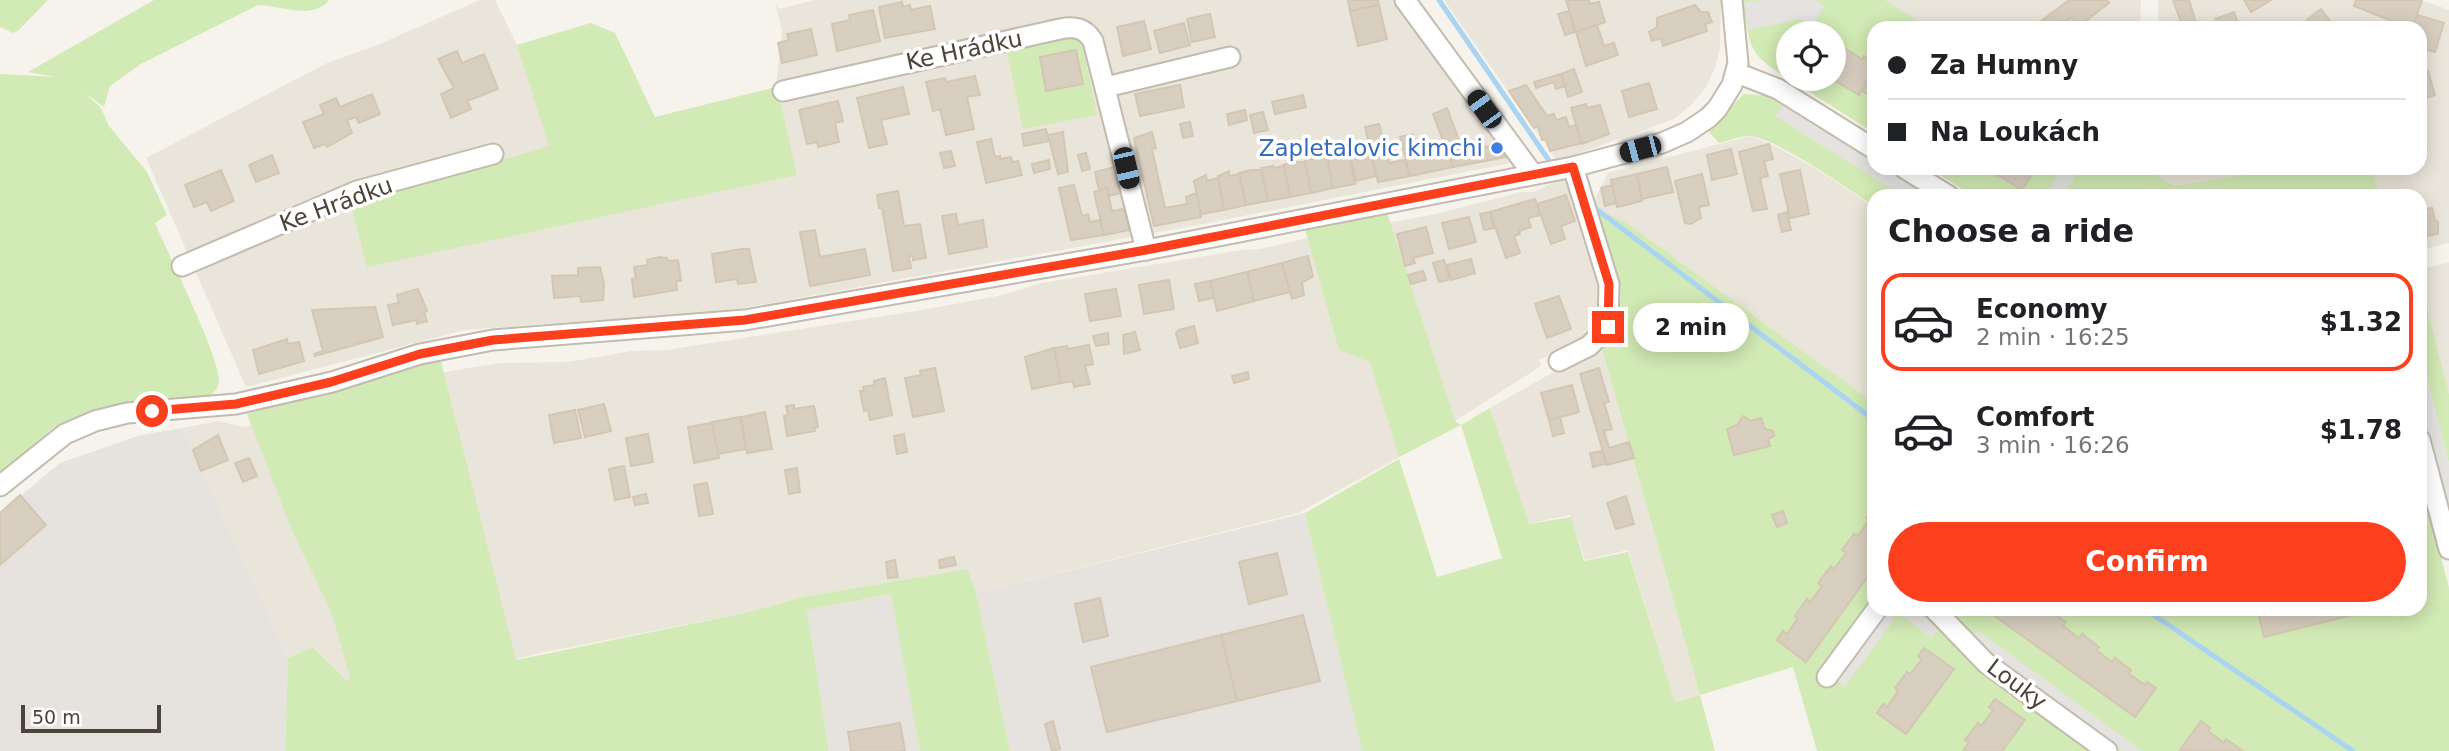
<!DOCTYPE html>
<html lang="en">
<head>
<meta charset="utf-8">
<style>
  :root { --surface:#fff; --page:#f6f6f6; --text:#202124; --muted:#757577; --line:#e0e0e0; --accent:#fc3f1d }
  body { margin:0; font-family:"DejaVu Sans",sans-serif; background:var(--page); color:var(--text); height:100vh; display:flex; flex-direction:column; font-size:26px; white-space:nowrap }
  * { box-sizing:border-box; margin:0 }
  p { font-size:23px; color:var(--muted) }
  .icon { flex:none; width:38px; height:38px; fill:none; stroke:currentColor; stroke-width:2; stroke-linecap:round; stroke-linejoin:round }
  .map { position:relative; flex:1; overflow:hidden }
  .details { position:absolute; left:1867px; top:189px; width:560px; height:427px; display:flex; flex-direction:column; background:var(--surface); border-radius:21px; box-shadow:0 4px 18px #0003 }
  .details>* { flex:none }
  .banner { position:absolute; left:1867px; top:21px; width:560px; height:154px; border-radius:21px; box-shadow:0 4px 18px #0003; display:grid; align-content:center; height:154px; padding:0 21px; background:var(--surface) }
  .fabs { position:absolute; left:1776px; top:21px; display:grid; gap:14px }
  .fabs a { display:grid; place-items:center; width:70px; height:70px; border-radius:50%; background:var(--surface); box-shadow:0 4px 18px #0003; font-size:35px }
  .scale { position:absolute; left:21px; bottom:18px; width:140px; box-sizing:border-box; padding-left:7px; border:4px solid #4b4439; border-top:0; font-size:19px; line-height:24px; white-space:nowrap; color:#4b4439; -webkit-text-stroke:5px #fff; paint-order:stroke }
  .end { position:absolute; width:32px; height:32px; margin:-16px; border:9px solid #fc3f1d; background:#fff; box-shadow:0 0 0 4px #fff }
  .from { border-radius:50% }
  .bubble { position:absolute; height:49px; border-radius:24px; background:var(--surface); box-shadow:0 4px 18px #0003; font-size:23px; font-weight:600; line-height:49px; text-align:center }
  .car { position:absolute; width:21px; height:42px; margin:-21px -10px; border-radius:9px; box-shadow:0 0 5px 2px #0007; background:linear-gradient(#222 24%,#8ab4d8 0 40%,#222 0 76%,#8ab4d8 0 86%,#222 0) }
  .banner b { display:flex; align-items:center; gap:24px; height:66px; font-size:26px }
  .banner b+b { border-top:2px solid var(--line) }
  .banner i { width:18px; height:18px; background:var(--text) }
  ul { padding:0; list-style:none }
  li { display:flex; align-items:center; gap:21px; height:98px; margin:0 14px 10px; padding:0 7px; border:4px solid transparent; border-radius:21px }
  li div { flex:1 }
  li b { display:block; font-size:26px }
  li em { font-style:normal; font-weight:600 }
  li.selected { border-color:var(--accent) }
  li>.icon { width:63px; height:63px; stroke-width:1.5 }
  h2 { padding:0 21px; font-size:32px; line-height:84px }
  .button { display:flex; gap:14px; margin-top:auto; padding:14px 21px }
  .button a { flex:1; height:80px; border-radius:42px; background:var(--accent); color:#fff; font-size:28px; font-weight:600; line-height:80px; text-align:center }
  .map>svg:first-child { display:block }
  .residential { fill:#eae5da }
  .industrial { fill:#e6e2dd }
  .green { fill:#d2eab5 }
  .parking { fill:#e5e3e0 }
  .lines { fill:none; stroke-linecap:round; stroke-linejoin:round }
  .stream { stroke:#a9d4f2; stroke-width:5 }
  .building { fill:#d8cfc1; stroke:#d3c7b4; stroke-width:2 }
  .minor-casing { stroke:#c2bbae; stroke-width:23 }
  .minor { stroke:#fff; stroke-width:19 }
  .route { stroke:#fc3f1d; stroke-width:9 }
  .shop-dot { fill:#3f7fe0; stroke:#fff; stroke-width:2.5 }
  .labels { text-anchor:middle; stroke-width:7; stroke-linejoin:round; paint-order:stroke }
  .street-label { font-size:23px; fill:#4b4439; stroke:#fff }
  .shop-label { font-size:23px; fill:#366cbe; stroke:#fff; text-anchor:end }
</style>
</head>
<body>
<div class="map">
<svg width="2449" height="751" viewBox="0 0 2449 751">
  <rect width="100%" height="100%" fill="#f6f3ec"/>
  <g class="residential">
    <path d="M480,0H495L517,45L591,23L655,117L776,87L782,32L775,0L779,9L815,0H1395L1511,163L1203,224L733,310L465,330L246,387L146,158L327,63L377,45Z"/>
    <path d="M1444,0H1721L1720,48L1715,68L1706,87L1691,105L1674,119L1557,161Z"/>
    <path d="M1885,0H2141L2140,28H1929Z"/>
    <path d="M2158,0H2421L2449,10V243L2420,250V196H2157L2155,168H2420V28H2158Z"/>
    <path d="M1750,136L1771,144L1815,168L1874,207V403L1592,205L1608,173Z"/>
    <path d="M1561,179L1572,187L1604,278V318L1584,338L1539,360L1541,366L1399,457L1298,513L976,593L968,569L807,596L749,612L540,653L478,669L380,713L314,647L288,658L182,428L219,421L243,427L341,406L394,382L462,369L501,363L568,362L632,351L666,350L922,310L1003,295L1042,283L1242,250L1260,249L1334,232L1432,215L1521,192H1534Z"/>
    <path d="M2449,262V394L2420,281V270Z"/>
    <path d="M1601,345L1700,695L1675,702L1628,550L1585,560L1570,515L1528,524L1490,408Z"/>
  </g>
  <g class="industrial">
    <path d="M182,428L288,658L285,751H0V513L60,463L141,435Z"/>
    <path d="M1305,513L1362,751H1010L976,593Z"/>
    <path d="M892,594L920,751H829L807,610Z"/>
  </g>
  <g class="green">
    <path d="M0,0H48L18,31L13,33L0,27Z"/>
    <path d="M154,0H329C312,21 280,5 258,5L141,64L110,86L104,107L84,92L101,108L109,126L147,172L167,215L155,223C167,252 220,357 219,381C218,390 213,393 207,398L103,407L53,428L0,475V74L55,77L28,72Z"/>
    <path d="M1742,0H1885L1929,28H1874V133L1789,79H1834V33H1788V79C1745,51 1752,48 1742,0Z"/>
    <path d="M591,23L615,33L655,117L777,87L797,175L367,267L351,205L549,146L517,45Z"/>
    <path d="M1074,35L1082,43L1097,115L1023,129L1007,51Z"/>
    <path d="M1744,94L1766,95L1874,162V168H1884L1929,196H1874V206C1848,189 1779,140 1751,136C1742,135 1728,141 1719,143L1707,130Z"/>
    <path d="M1929,168H2146L2174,186L2287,168H2373L2379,196H1973Z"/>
    <path d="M1595,208L1625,222L1874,403V609H2420V474L2449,588V751H1817L1793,667L1700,695L1715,751H1362L1305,513L1399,459L1437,577L1502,558L1461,425L1399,457L1370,362L1339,350L1305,229L1387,213L1455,421L1461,425L1490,408L1529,524L1571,517L1584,561L1628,552L1675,702L1700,695L1601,345L1621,296Z"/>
    <path d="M2420,281L2449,394V464L2420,350Z"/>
    <path d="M440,358L516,660L749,612L807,596L968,569L976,593L1010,751H920L891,594L807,610L829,751H285L288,658L313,647L349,682V673L331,611L293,533L247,414Z"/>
  </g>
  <g class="parking">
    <path d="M1760,0H1815L1825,6L1813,25L1799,19L1749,30L1744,3Z"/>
    <path d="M1783,105L1874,162V168H1884L1928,196H1903L1775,116Z"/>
    <path d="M2061,168H2073L2077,173L2063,196H2046Z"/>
    <path d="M2420,350L2449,464V518L2420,405Z"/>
    <path d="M1893,609H1913L1939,628L1931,638Z"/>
    <path d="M1886,611L1895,618L1845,687L1835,680Z"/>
    <path d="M1977,630L2142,751H2122L1970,639Z"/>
  </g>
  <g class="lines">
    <g class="stream">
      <path d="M1439,0L1552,165"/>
      <path d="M1591,205L1874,420"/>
      <path d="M2145,609L2353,751"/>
    </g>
  </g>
  <g class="building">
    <path d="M1348,0H1378L1379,5L1350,11Z"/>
    <path d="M1566,0H1589L1590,4L1599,2L1605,22L1576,32Z"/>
    <path d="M2069,0H2107L2109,3L2078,27L2071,18L2057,28H2044L2040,22Z"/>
    <path d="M2173,0H2189L2196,23L2183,28Z"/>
    <path d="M2244,0H2271L2251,12Z"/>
    <path d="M2356,0H2422L2412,28H2409L2354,6Z"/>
    <path d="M902,2L903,7L910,5L911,10L930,6L935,29L885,38L879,7Z"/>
    <path d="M1379,5L1387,39L1358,46L1350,11Z"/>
    <path d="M1695,5L1701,12H1708L1712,22L1705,24L1707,31L1663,46L1661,38L1652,41L1649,32L1657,27V18Z"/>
    <path d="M2321,9L2334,26L2332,28H2314L2307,20Z"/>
    <path d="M873,10L880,41L837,51L832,24L850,20L849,15Z"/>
    <path d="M1569,11L1575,32L1565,35L1558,14Z"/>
    <path d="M2234,12L2239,26L2218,28L2215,19Z"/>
    <path d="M1210,14L1215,37L1192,42L1187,19Z"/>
    <path d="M2417,15L2444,23L2435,52L2420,48V28H2412Z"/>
    <path d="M1144,21L1151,49L1123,56L1117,27Z"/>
    <path d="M1184,23L1190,45L1160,53L1154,31Z"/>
    <path d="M1597,25L1604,46L1614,43L1618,55L1586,66L1576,32Z"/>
    <path d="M811,29L817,55L782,63L778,43L789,40L787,34Z"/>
    <path d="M1834,38L1837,40L1836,43L1862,59L1864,56L1874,63V70L1859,95L1832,79H1834Z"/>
    <path d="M1076,50L1083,84L1046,91L1040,57Z"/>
    <path d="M457,51L462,63L484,54L498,89L467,101L471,109L451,118L441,94L454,88L438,59Z"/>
    <path d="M1574,69L1582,92L1568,97L1561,74Z"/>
    <path d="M1874,70V98L1862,91Z"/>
    <path d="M2428,71L2435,95L2420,100V74Z"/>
    <path d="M1561,74L1565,86L1556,89L1554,82L1536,88L1534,82Z"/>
    <path d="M975,76L980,95L967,97L974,129L946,135L940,109L933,111L926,82L945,78L946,82Z"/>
    <path d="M1649,83L1657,109L1629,117L1622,91Z"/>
    <path d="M1180,85L1184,107L1140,116L1135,94Z"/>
    <path d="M1526,85L1547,116L1554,114L1556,120L1566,117L1569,127L1576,125L1582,143L1550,151L1546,139L1542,140L1538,126L1534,128L1509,91Z"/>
    <path d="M903,87L909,114L881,120L887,144L869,148L857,98Z"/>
    <path d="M372,94L380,114L359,123L356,117L347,120L352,133L327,147L325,144L314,148L303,122L324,114L320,105L336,98L340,107Z"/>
    <path d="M1303,95L1306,107L1275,114L1272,102Z"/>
    <path d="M838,101L843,121L835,123L839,142L818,147L817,142L807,144L799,110Z"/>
    <path d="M1586,104L1587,108L1600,105L1609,134L1582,144L1571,108Z"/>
    <path d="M1447,108L1463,151L1499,144L1506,157L1453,167L1433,114Z"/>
    <path d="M1245,110L1247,120L1229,125L1227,114Z"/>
    <path d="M1263,112L1268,130L1254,133L1250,115Z"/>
    <path d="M1190,122L1193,136L1183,138L1180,124Z"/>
    <path d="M1379,124L1389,163L1405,160L1410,176L1378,182L1365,127Z"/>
    <path d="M1046,129L1049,141L1024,146L1022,134Z"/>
    <path d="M1063,132L1068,172L1058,174L1048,135Z"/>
    <path d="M1152,132L1156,148L1152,149L1165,208L1187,204L1186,197L1196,193L1201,217L1154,226L1134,138Z"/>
    <path d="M1413,134L1417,148L1429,146L1431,156L1448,152L1453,167L1410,176L1400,137Z"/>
    <path d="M991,139L995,157L1000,156V159L1011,157L1013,162L1018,161L1022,175L986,183L977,142Z"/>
    <path d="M1368,141L1376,176L1356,181L1348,146Z"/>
    <path d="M1769,144L1773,159L1764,161L1768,176L1760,178L1767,209L1753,211L1739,152Z"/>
    <path d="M1731,149L1737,174L1712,180L1707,155Z"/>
    <path d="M951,151L955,166L944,168L940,153Z"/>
    <path d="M1086,153L1090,169L1082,171L1078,155Z"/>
    <path d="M1349,153L1355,184L1333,188L1327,156Z"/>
    <path d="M272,155L279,173L256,182L249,165Z"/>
    <path d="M1327,157L1333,188L1311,193L1305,160Z"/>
    <path d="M1049,160L1050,169L1034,173L1032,164Z"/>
    <path d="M1294,162H1305L1311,193L1290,197L1283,165Z"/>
    <path d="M1273,166V168L1284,166L1290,197L1268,201L1261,168Z"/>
    <path d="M1115,167L1121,193L1109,196L1107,188L1099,190L1095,172Z"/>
    <path d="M1667,167L1673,192L1642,199L1637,174Z"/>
    <path d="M1987,168H2036L2022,190Z"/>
    <path d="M221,170L234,201L211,211L207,202L194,207L185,185Z"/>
    <path d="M1251,170H1261L1268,201L1246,205L1239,173Z"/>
    <path d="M1800,170L1809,214L1790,218L1780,174Z"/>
    <path d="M1229,171V176L1239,174L1246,205L1224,210L1218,176Z"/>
    <path d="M1637,174L1642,201L1617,207L1611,180Z"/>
    <path d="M1702,174L1709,205L1699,207L1701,218L1691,224L1685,223L1675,181Z"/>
    <path d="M1206,175L1207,181L1218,178L1224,210L1201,214L1194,181Z"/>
    <path d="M1074,185L1082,216L1088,214L1090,222L1100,220L1104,235L1071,240L1059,188Z"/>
    <path d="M1612,185L1616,203L1605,206L1601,188Z"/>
    <path d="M1107,188L1112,211L1124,209L1129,230L1104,235L1094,192Z"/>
    <path d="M898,191L904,226L920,224L926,258L913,260V256H909L911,268L893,271L882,208H879L877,195Z"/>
    <path d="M1566,195L1575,221L1561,226L1565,239L1551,244L1537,204Z"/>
    <path d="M1535,199L1540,215L1528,218L1531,227L1519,231L1520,234L1514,236L1520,253L1506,258L1490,212Z"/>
    <path d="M2432,208L2435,220L2438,222V234L2420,237V210Z"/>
    <path d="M1490,212L1494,228L1484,230L1480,214Z"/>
    <path d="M1787,212L1791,230L1782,232L1778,215Z"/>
    <path d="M956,214L958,225L983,220L987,247L949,254L942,216Z"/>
    <path d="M1469,217L1476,242L1449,249L1442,223Z"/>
    <path d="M1426,227L1433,253L1413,258L1415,263L1405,266L1397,234Z"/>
    <path d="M815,230L820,257L865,249L870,275L810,286L800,232Z"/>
    <path d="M741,249H749L756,282L738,284L737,279L716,282L712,254Z"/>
    <path d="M1308,256L1313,276L1302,283L1304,295L1292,299L1282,263Z"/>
    <path d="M659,257L667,258V261L678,260L681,281H676L677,290L634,297L632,279L636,278L634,267L648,265L647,260Z"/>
    <path d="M1471,259L1475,273L1451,280L1447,265Z"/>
    <path d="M1444,260L1449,277L1448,280L1439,282L1433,263Z"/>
    <path d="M1282,263L1290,292L1254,301L1247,272Z"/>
    <path d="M600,267L604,284L603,300L581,302L580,296L554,298L552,276L578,275V268Z"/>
    <path d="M1423,271L1426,280L1411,284L1408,275Z"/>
    <path d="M1247,272L1254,301L1217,311L1210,281Z"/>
    <path d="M1169,280L1174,309L1144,314L1139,285Z"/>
    <path d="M1210,281L1214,298L1199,301L1195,284Z"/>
    <path d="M418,289L427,311L424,312L427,321L417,324L416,320L393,325L388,305L399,303L397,295Z"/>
    <path d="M1116,289L1121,316L1090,321L1085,294Z"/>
    <path d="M1559,296L1571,329L1547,338L1535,304Z"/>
    <path d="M375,307L383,337L315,356L314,354L323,351L312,310Z"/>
    <path d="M1194,326L1198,343L1180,348L1176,333L1179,330Z"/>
    <path d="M1135,332L1140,350L1124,354L1123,335Z"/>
    <path d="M1108,333L1109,344L1096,346L1093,336Z"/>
    <path d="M287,339L288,344L299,342L304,361L259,374L253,350Z"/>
    <path d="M1089,345L1093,364L1085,366L1090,384L1074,387L1073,381L1061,383L1054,348L1067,346L1068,349Z"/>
    <path d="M1054,348L1061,383L1032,389L1025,357Z"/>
    <path d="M935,368L944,411L913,417L905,378L921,375L920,371Z"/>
    <path d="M1599,368L1609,402L1604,403L1612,429L1604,431L1609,448L1629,442L1634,458L1607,465L1580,374Z"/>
    <path d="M1248,372L1249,379L1234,383L1232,376Z"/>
    <path d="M885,378L892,415L870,420L868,410L864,411L860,391H864L863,387L875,385L874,381Z"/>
    <path d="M1572,385L1579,412L1549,420L1541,393Z"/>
    <path d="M604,404L611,431L585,437L578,410Z"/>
    <path d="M794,405V409L814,406L818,427L814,428L815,431L787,436L784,416L788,415L786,406Z"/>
    <path d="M575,410L581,438L554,443L549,415Z"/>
    <path d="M765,412L772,449L747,453L741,417Z"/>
    <path d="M1743,416L1751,421L1761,418L1765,429L1773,431L1774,436L1768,439L1770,446L1734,455L1727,429L1737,425Z"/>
    <path d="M740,417L746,449L718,454L712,422Z"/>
    <path d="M1560,417L1564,433L1553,436L1549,420Z"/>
    <path d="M712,423L719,458L694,463L688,427Z"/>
    <path d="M648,434L653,462L631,466L626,438Z"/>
    <path d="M904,434L907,452L897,454L894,436Z"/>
    <path d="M218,435L228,460L201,471L193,450Z"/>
    <path d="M1602,451L1605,464L1593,467L1590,453Z"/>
    <path d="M249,458L257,476L243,482L235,463Z"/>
    <path d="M624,466L630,497L615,500L609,469Z"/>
    <path d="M797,468L800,492L789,494L785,470Z"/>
    <path d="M707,483L713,514L699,516L694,485Z"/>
    <path d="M646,494L648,503L635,505L633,497Z"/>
    <path d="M20,495L46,525L0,565V513Z"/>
    <path d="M1626,496L1634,524L1616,529L1607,503Z"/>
    <path d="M1872,509L1874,511V568L1806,662L1777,640L1783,631L1787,634L1798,618L1795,616L1807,599L1810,602L1822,586L1818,583L1831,566L1834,569L1846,553L1842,550L1854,534L1858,536L1869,520L1866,518Z"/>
    <path d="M1783,511L1787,523L1777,527L1772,515Z"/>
    <path d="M1277,553L1287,594L1249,604L1239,562Z"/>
    <path d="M954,557L956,565L940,568L939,560Z"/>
    <path d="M895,560L898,577L888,578L886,562Z"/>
    <path d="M1100,598L1108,636L1083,642L1075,604Z"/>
    <path d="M1985,609H2039L2047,614L2049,611L2066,622L2063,626L2079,638L2082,634L2099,647L2096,650L2112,662L2115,658L2131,670L2129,674L2145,685L2147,682L2156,688L2135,717Z"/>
    <path d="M2257,609H2377L2264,637Z"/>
    <path d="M1303,615L1320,681L1237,701L1221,635Z"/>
    <path d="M1221,635L1237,701L1107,732L1091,667Z"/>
    <path d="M1924,648L1954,669L1906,734L1877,713L1883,704L1887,707L1898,691L1895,688L1907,672L1910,674L1922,659L1918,656Z"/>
    <path d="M1995,699L2025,720L2002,751H1963L1969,742L1965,740L1978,723L1981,726L1993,710L1989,707Z"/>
    <path d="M1053,721L1060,749L1052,751L1045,724Z"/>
    <path d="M2201,721L2210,728L2208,731L2224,743L2226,739L2243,751L2180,750Z"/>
    <path d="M900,723L905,751H851L848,732Z"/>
  </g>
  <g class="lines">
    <defs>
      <g id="minor">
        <path d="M1405,0L1532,173"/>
        <path d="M1737,73L1778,89L1874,149"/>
        <path d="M1106,87L1230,57"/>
        <path d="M783,91L1060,29C1075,26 1085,28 1093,41L1146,250"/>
        <path d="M1904,168L1949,196"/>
        <path d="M182,266L357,191L493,154"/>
        <path d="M1559,361L1589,346L1608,327L1609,284L1573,167"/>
        <path d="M2420,440L2449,549"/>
        <path d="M0,486L65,434L95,421L127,413L236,404L332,382L420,354L493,340L745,320L1146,250L1573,167L1662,143L1687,132L1708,118L1717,109L1732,85L1738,63L1732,0"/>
        <path d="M1934,609L1986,663L2107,751"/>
        <path d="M1827,677L1877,609"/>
      </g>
    </defs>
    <use href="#minor" class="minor-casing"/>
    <use href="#minor" class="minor"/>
  </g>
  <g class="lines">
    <path class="route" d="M152,411L236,404L331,382L420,354L493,340L745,320L1146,250L1573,167L1609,284L1608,327"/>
  </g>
  <circle class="shop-dot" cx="1497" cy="148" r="7"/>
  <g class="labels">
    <g class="street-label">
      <text transform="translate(964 50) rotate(-12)" y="8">Ke Hrádku</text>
      <text transform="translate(336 204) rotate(-20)" y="8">Ke Hrádku</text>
      <text transform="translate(2017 684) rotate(37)" y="8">Louky</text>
    </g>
    <g class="shop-label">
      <text x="1483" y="156">Zapletalovic kimchi</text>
    </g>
  </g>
</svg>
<div class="fabs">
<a><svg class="icon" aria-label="locate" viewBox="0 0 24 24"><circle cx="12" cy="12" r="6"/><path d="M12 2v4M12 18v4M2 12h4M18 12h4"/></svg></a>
</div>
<div class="scale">50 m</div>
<i class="end from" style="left:152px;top:411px"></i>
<i class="end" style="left:1608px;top:327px"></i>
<div class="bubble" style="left:1633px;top:303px;width:116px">2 min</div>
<i class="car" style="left:1484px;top:109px;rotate:324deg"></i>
<i class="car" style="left:1640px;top:149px;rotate:255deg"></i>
<i class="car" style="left:1126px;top:168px;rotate:167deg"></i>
<div class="banner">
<b><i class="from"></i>Za Humny</b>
<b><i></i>Na Loukách</b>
</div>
<section class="details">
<h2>Choose a ride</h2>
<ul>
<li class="selected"><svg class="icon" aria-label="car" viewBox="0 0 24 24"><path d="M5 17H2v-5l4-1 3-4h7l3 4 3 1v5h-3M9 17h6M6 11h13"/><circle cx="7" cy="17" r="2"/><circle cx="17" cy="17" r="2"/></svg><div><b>Economy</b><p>2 min · 16:25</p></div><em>$1.32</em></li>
<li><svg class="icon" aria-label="car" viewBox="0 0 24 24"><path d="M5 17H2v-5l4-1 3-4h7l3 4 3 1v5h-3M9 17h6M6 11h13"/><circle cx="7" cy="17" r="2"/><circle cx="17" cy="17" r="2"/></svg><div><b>Comfort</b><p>3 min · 16:26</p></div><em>$1.78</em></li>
</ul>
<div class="button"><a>Confirm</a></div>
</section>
</div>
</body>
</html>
